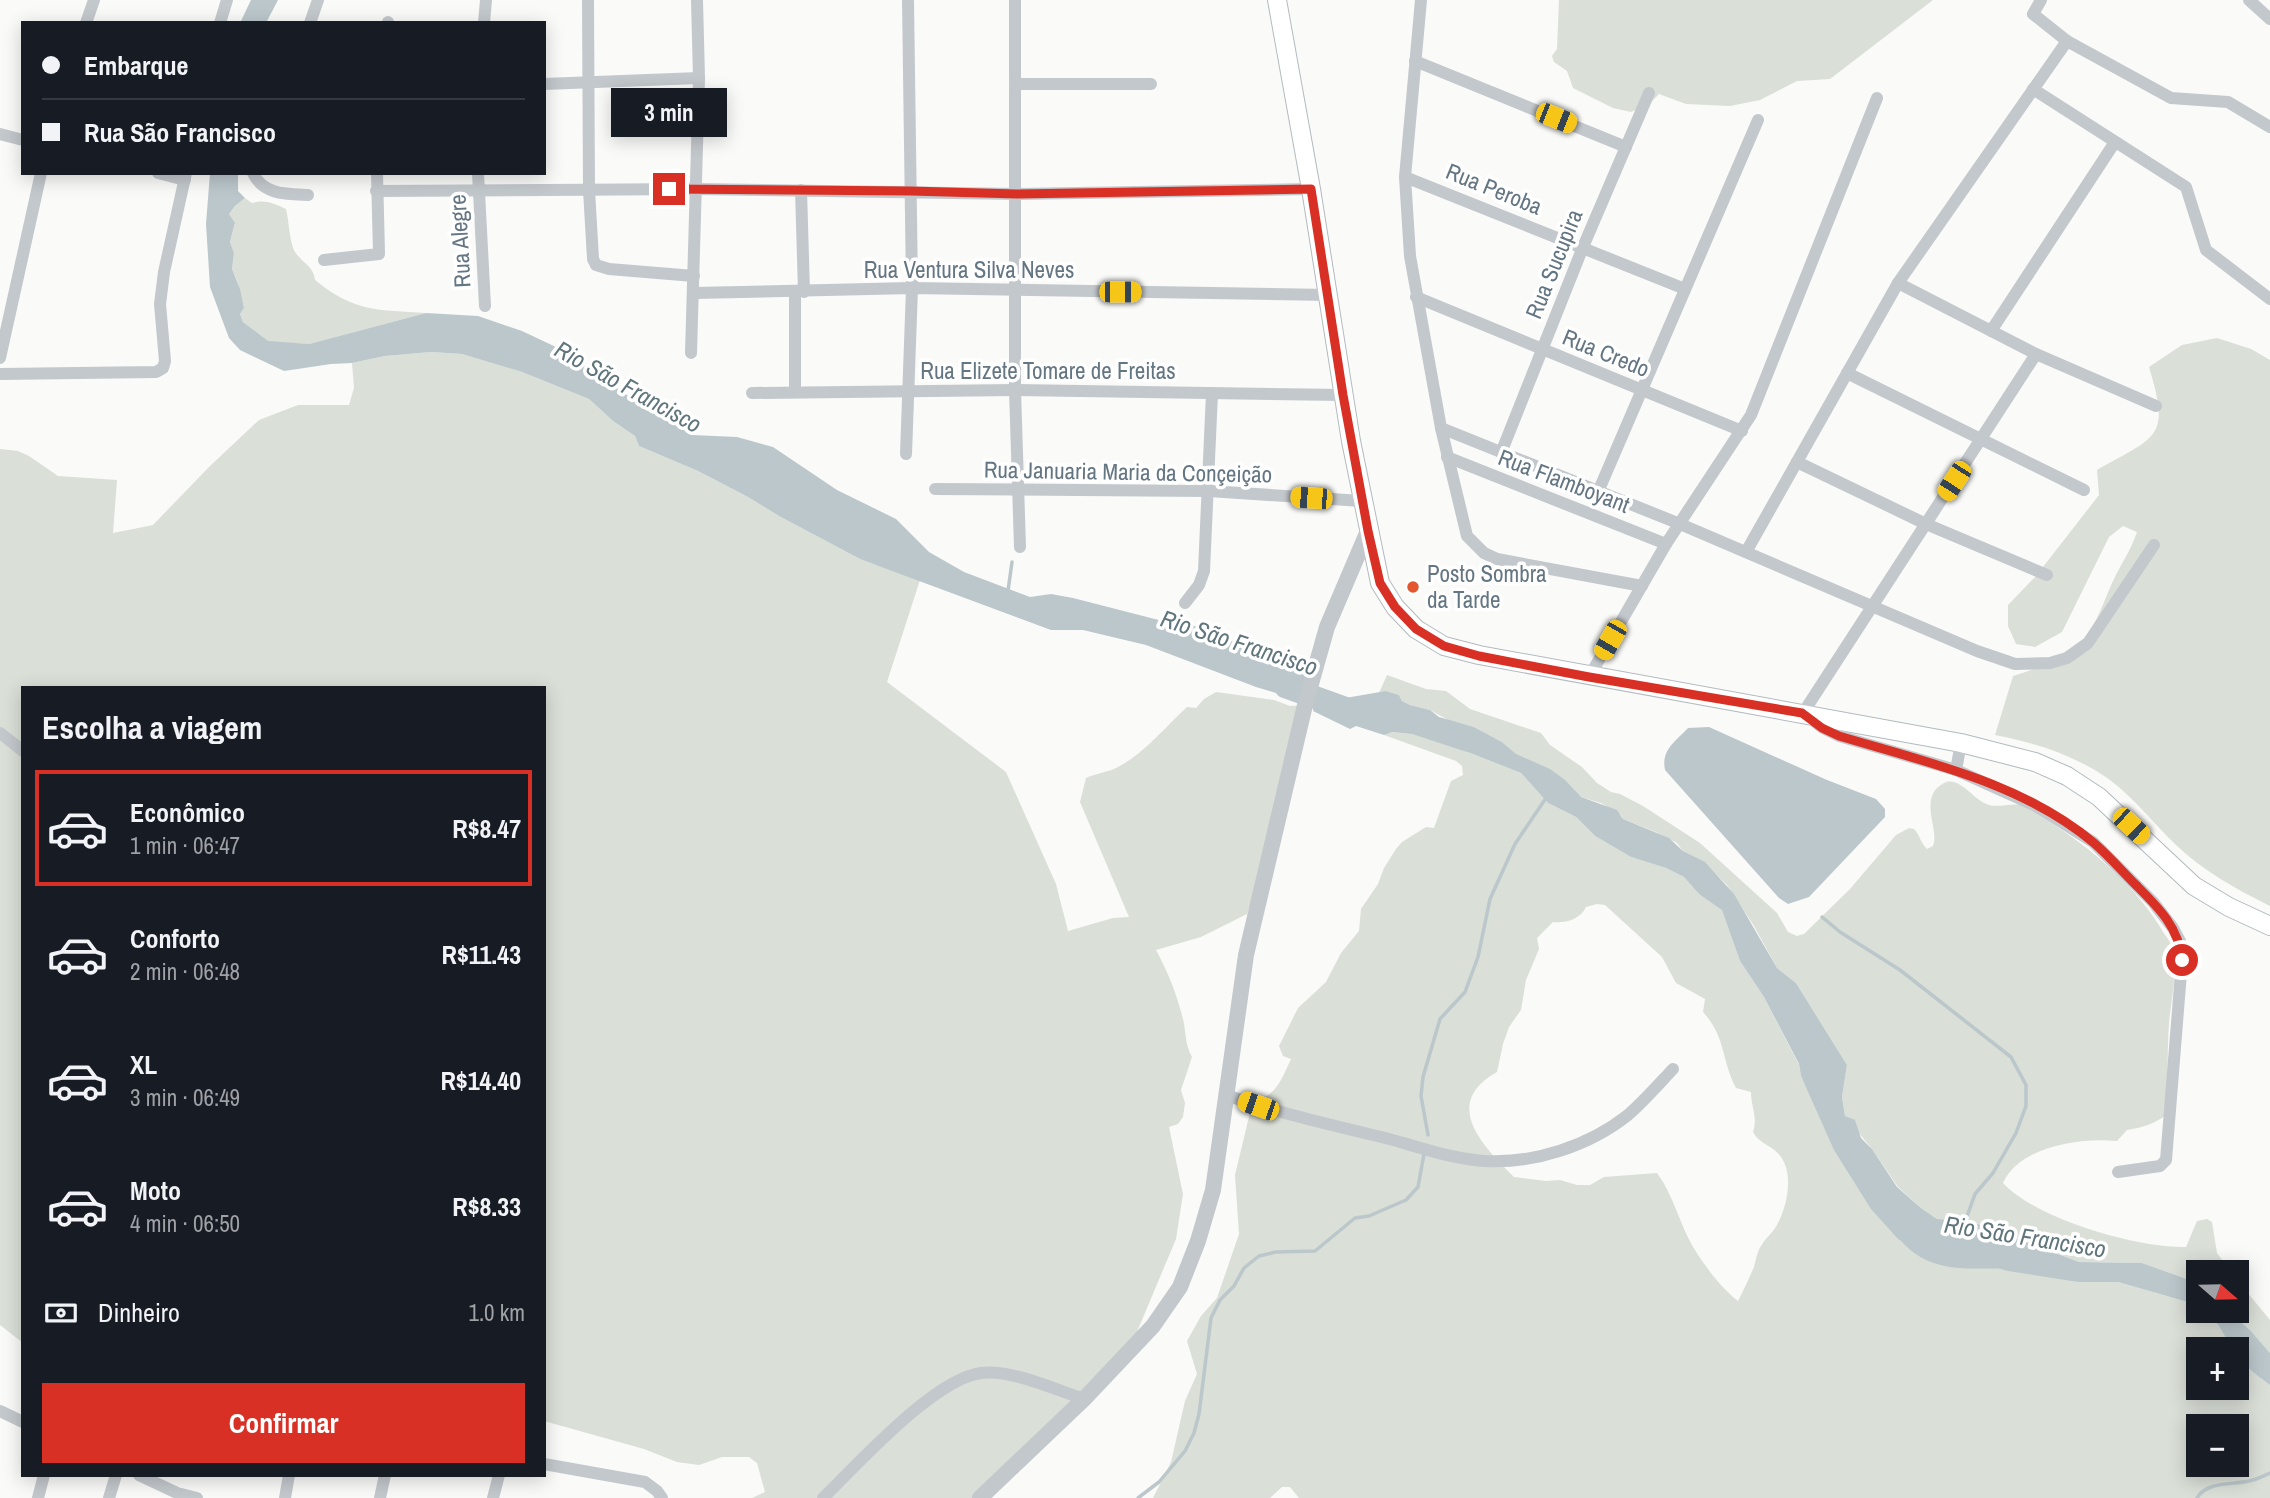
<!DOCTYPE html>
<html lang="pt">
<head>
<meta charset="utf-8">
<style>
  :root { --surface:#171b24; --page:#242831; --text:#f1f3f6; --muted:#9ea1a6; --line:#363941; --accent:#d93025 }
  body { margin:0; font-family:"Archivo Narrow",sans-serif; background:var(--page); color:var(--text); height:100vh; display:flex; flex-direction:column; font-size:26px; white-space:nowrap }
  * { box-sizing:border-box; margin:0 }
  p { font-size:23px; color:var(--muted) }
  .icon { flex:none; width:38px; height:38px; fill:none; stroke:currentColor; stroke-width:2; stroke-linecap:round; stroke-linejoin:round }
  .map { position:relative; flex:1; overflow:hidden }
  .details { position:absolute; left:21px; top:686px; width:525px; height:791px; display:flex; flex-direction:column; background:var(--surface); border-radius:0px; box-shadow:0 4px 18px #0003 }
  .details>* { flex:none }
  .hud { position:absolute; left:21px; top:21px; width:525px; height:154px; border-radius:0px; box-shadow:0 4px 18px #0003; display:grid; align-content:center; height:154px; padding:0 21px; background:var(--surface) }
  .needle { width:46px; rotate:110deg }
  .tools { position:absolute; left:2186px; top:1260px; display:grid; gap:14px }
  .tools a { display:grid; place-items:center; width:63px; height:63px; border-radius:0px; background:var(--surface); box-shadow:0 4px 18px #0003; font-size:35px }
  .end { position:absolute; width:32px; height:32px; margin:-16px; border:9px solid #d93025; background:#fff; box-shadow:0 0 0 4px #fff }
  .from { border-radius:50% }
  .bubble { position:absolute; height:49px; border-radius:0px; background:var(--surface); box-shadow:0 4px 18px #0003; font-size:23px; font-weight:700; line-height:49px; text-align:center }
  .car { position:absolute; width:21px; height:42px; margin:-21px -10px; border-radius:9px; box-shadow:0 0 5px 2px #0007; background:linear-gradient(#f5c518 24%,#345 0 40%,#f5c518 0 76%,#345 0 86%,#f5c518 0) }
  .hud b { display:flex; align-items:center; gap:24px; height:66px; font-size:26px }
  .hud b+b { border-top:2px solid var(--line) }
  .hud i { width:18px; height:18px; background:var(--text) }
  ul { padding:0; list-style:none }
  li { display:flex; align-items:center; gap:21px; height:116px; margin:0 14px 10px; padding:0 7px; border:4px solid transparent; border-radius:0px }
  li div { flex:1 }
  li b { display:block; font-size:26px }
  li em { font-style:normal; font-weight:700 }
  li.active { border-color:var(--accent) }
  li>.icon { width:63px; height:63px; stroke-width:1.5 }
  h2 { padding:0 21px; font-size:32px; line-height:84px }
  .pay { display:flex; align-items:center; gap:18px; height:77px; padding:0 21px; font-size:26px }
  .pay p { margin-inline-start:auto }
  .button { display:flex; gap:14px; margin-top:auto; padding:14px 21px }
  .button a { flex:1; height:80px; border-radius:0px; background:var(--accent); color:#fff; font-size:28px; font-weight:700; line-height:80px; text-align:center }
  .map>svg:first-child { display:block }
  .green { fill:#dadfd7; fill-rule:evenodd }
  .water { fill:#bbc7cb }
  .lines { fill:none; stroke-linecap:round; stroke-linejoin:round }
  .stream { stroke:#bbc7cb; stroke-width:3.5 }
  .river { stroke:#bbc7cb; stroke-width:23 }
  .secondary-casing { stroke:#b3babf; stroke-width:20 }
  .minor { stroke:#c3c8cc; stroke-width:12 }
  .tertiary { stroke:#c3c8cc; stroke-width:16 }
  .secondary { stroke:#fff; stroke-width:18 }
  .route { stroke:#d93025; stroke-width:9 }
  .poi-dot { fill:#e4572e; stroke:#fff; stroke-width:2.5 }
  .labels { text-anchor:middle; stroke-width:7; stroke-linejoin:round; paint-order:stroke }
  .street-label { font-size:23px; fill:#657683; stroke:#fff }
  .poi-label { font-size:23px; fill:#657683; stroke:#fff; text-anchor:start }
  .water-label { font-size:24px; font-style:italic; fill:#60757c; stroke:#fff }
</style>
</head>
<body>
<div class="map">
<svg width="2270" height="1498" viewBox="0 0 2270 1498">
  <rect width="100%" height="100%" fill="#fafaf8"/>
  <g class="green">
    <path d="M1559,0H1933L1830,79L1797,81L1760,100L1730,106L1686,104L1659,94L1649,104L1631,112L1613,108L1573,88L1567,71L1554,62L1552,56L1557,49Z"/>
    <path d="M245,198L252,203C264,199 274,203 286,209C289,221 289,236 293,248C298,261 314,265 315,280C354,312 378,310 426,313L309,344L268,342L243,322L240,314L244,308L238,283L232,269L234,253L230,242L235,224L229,214L235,206Z"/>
    <path d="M2217,338L2251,349L2270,360V906C2236,889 2203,871 2175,844C2153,823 2135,799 2110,780C2075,755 2036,743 1995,735L2013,676C2037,668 2067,659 2084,639C2098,622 2104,600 2113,581C2121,564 2131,550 2137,532L2123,526L2109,537L2062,632L2035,647L2016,644L2008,626V605L2036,576L2099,495L2097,470C2157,436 2171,439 2149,367L2182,345Z"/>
    <path d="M431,352L462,354L522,372L589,399L613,421L635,436L639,446L698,471L748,497L779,516L860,559L920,580L887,682L1006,772L1056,884L1068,931L1113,918L1129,917L1080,802L1086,778C1097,773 1109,772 1118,767C1145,753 1165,727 1187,707L1196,708L1204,699L1216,692L1274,700L1290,706L1305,705L1266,856L1247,914L1201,937L1156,950C1168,972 1177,995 1183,1019C1186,1032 1185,1045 1192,1057L1181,1090L1185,1103L1183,1117L1178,1124L1169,1127L1183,1194L1176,1239L1134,1339L976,1498H752L765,1492L757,1463L749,1457H722L699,1465L677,1462L644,1449L544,1421V688H23V1343L0,1325V449L18,451L29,456L58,476L117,480L113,533L153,525L209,467L259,420L298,405H349L354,388L352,363L385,356Z"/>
    <path d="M1387,675L1426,689L1446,691L1470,709L1541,733L1550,745L1582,767L1597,783L1611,792L1620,794L1643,806L1700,843L1777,913L1788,932L1797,936L1804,934L1850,889L1896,835L1909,828L1914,829C1920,835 1920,842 1927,849L1933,846C1940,830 1917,797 1944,783C1958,776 1972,797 1984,803C1997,810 2012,801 2025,806C2033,809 2041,816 2048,821C2094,850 2138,888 2165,935C2168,939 2172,944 2173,949C2178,970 2171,1001 2169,1023C2167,1053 2168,1084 2167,1114C2157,1123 2141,1128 2127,1130L2117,1141C2081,1137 2020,1146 2003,1183C2036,1219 2137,1248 2186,1247L2197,1221L2207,1219L2212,1222L2217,1253L2231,1272H2198V1283L2142,1263L2079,1262L1971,1221L1937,1219L1921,1208L1898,1187L1872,1149L1845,1116L1842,1097L1847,1065L1796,983L1777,968L1754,926L1727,885L1704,862L1683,851L1677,843L1656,832L1623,819L1621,815L1601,803L1581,797L1515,754L1502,742L1474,727L1450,721L1430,710L1410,705L1402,701L1399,695L1386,691L1379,693Z"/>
    <path d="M1391,732L1412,734L1449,745L1521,773L1548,803L1576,817L1595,836L1631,857L1666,868L1684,877L1699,894L1722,909L1740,961L1764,997L1799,1065L1801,1076L1815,1105L1899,1240L2078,1282H2118L2198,1305V1311H2207L2219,1325L2233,1349H2198V1388H2236L2237,1354L2270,1385V1498H1299L1290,1487H1282L1270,1498H1153L1171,1462L1185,1401L1197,1374L1187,1341L1201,1316L1217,1298L1239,1234L1235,1175L1253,1100C1276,1098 1282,1078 1291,1059L1283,1056L1279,1046L1298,1008L1326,982L1341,953L1359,931L1361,909L1378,884L1384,868L1396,849L1402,842L1426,827L1434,828L1451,781L1463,775L1462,766L1456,761L1384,735ZM1597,904L1605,905L1662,957L1676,983L1705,999L1703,1012C1726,1037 1721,1059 1736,1088L1751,1092C1751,1107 1758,1117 1753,1132C1759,1144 1774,1146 1781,1157C1794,1175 1787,1207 1777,1225C1773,1233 1765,1238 1761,1246C1757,1252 1756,1260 1754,1267C1749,1278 1744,1290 1738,1301C1721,1288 1704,1265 1693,1247C1679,1223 1674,1196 1657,1173L1604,1177L1590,1185H1577L1560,1180L1546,1181L1514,1177C1484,1147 1440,1104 1497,1072L1503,1044L1509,1027L1521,1010L1526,980L1539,949L1537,938L1553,922C1565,923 1580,920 1586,907ZM2198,1426H2236V1465H2198Z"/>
    <path d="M2237,1280L2270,1320V1353L2249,1329L2227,1311H2236Z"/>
  </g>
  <g class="water">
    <path d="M251,0H278L266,23H240Z"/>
    <path d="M210,173H238V191L245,198L235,206L229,214L235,223L230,242L234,253L232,269L240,289L244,308L240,314L243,322L268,341L309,344L426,313L478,316L522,331L558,348L643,406L692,435L737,437L773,447L837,490L896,519L929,552L964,572L1030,597L1051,594L1073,598L1178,625L1182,621L1311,672L1306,702L1256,687L1146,645L1083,630H1051L860,559L779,516L748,497L698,471L639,446L635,436L613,421L589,399L522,372L462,354L431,352L385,356L352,363L331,364L284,371L240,350L229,338L210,287L206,224Z"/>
    <path d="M1386,691L1399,695L1402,701L1410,705L1430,710L1439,717L1474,727L1502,742L1516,754L1550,769L1565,780L1581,797L1617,810L1623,819L1669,838L1683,851L1705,862L1734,894L1777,968L1796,983L1847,1065L1842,1097L1845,1116L1855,1120L1861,1138L1872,1149L1897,1187L1921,1208L1937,1219L1970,1221L2079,1262L2142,1263L2198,1283V1305L2118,1282H2078L2008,1271L1899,1240L1871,1209L1834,1150L1801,1076L1799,1064L1764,997L1740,961L1722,910L1699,894L1684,877L1666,868L1631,857L1595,836L1576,817L1548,803L1521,773L1470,753L1412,734L1392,732L1384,735L1356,726L1350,729L1313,711L1314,705L1322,702Z"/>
    <path d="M1709,727L1827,780L1876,799L1885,809V817L1809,897L1788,904L1779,898L1665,770C1661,750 1675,742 1688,728Z"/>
    <path d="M2207,1311H2227L2249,1329L2270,1353V1385C2259,1376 2239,1364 2236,1349L2232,1348L2219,1326Z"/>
  </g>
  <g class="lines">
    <g class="stream">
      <path d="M1008,591L1012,562"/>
      <path d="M1822,917L1840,932L1900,970L2011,1057L2026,1085V1106L2016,1133L1993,1173L1975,1194L1965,1222"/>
      <path d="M1428,1135L1421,1096L1423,1077L1440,1019L1465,992L1478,957L1490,899L1515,844L1546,798"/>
      <path d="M1138,1498L1159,1482L1185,1451L1194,1433L1199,1414L1211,1318L1220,1300L1234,1286L1244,1268L1259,1256L1276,1252L1315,1251L1355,1218L1369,1216L1406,1200L1418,1187L1424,1154"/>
      <path d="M2197,1498C2207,1481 2232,1485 2249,1481C2256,1480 2263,1476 2270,1473"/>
    </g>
    <g class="river">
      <path d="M1286,687L1353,711"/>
      <path d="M1904,1226C1928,1260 1959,1257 1996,1257"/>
    </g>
    <defs>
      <path id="secondary" d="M1277,0L1311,189L1351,441L1380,583L1395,607L1416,629L1444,646L1479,655L1961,743L2035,762L2067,776L2099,797L2194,886L2229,907L2270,926"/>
    </defs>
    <use href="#secondary" class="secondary-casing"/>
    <g class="minor">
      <path d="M588,0L589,190L593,259L596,265L609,269L694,276"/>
      <path d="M1015,0V390L1020,547"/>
      <path d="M1421,0L1405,177L1410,256L1441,428L1467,536L1484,553L1497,559L1642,586"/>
      <path d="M2041,0L2033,14L2067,41L2171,98L2228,102L2270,127"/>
      <path d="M2249,0L2270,19"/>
      <path d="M86,23L94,0"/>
      <path d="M220,23L227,0"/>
      <path d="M310,23L318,0"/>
      <path d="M388,23V22"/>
      <path d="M484,23L486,0"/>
      <path d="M1415,61L1626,147"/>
      <path d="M544,84L699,78"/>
      <path d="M1016,84H1151"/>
      <path d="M2033,89L2186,187L2206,250L2270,299"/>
      <path d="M0,134L23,140"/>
      <path d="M158,173L185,180"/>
      <path d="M253,173C263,195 287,194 308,195"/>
      <path d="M478,173L485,306"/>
      <path d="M1405,177L1685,289"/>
      <path d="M801,190L804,292"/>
      <path d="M376,191L696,189L1017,194L1311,189"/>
      <path d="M324,260L379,254L377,173"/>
      <path d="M1898,283L2036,354L2156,406"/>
      <path d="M795,292V391"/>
      <path d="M694,293L912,288L1329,295"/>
      <path d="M1416,297L1742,431"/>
      <path d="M1991,331L2115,142"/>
      <path d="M691,353L699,78L697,0"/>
      <path d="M0,358L41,173"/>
      <path d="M1847,373L2084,490"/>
      <path d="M0,374L156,372L163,368L165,361L160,304L164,272L186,173"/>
      <path d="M752,393L1015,390L1343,395"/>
      <path d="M1441,428L1680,524L1977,651L2015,664L2050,663L2067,658L2088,643L2154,545"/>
      <path d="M1501,453L1583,247L1649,93"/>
      <path d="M906,454L912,288L908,0"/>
      <path d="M1447,457L1666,544"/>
      <path d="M1797,462L1926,524L2047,575"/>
      <path d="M935,489L1209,491L1362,501"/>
      <path d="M1598,492L1758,120"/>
      <path d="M1746,552L1898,283L2067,41"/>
      <path d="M1185,603L1199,585L1204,571L1212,393"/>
      <path d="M1589,677L1666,544L1751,415L1877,98"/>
      <path d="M0,733L23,751"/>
      <path d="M1961,743L1956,770L2034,805L2093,842L2153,902L2173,928L2180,941L2182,960L2166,1160L2160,1166L2118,1172"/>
      <path d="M1956,770L1839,736L1823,728L1803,713L2036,354"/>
      <path d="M1226,1095C1278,1113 1332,1125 1385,1138C1417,1146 1451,1159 1484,1161C1534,1164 1589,1146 1628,1115C1644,1101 1658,1085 1673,1069"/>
      <path d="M0,1411L23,1422"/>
      <path d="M544,1464L645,1482L657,1491L662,1498"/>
      <path d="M139,1475L177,1493L197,1498"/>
      <path d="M38,1498L44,1475"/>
      <path d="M109,1498L116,1475"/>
      <path d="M285,1498L289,1475"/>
      <path d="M380,1498L385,1475"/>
      <path d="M493,1498L499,1475"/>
      <path d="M823,1498C858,1464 934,1379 981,1373C1011,1369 1056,1390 1084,1399"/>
    </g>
    <path class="tertiary" d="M980,1498L1084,1399L1153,1326L1180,1287L1198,1241L1213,1190L1246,955L1305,705L1327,627L1368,531"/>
    <use href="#secondary" class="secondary"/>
  </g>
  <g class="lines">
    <path class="route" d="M669,189L911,191L1017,194L1311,189L1343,395L1368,531L1380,583L1395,607L1416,629L1444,646L1479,656L1589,677L1802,713L1822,728L1839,736C1926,762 2023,783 2094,843C2109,856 2122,871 2136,885C2158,907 2179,927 2182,960"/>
  </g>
  <circle class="poi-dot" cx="1413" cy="587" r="7"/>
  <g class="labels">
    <g class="street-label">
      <text transform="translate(1494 189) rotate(22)" y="8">Rua Peroba</text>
      <text transform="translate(460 241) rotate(-93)" y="8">Rua Alegre</text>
      <text transform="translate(1554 264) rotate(-68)" y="8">Rua Sucupira</text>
      <text x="969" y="278">Rua Ventura Silva Neves</text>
      <text transform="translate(1606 353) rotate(22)" y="8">Rua Credo</text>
      <text x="1048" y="379">Rua Elizete Tomare de Freitas</text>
      <text transform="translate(1128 472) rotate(1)" y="8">Rua Januaria Maria da Conçeição</text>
      <text transform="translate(1564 481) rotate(21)" y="8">Rua Flamboyant</text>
    </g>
    <g class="poi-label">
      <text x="1427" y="582">Posto Sombra<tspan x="1427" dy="26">da Tarde</tspan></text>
    </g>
    <g class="water-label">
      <text transform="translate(628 387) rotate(29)" y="8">Rio São Francisco</text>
      <text transform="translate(1239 643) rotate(18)" y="8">Rio São Francisco</text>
      <text transform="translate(2025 1237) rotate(9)" y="8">Rio São Francisco</text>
    </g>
  </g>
</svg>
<div class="tools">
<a><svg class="needle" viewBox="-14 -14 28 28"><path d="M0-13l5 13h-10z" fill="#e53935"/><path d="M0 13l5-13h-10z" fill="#9ea1a6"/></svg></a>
<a>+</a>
<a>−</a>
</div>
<i class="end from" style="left:2182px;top:960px"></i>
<i class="end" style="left:669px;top:189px"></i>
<div class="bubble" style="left:611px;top:88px;width:116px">3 min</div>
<i class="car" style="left:1556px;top:118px;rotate:112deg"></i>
<i class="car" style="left:1120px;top:292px;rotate:90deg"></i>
<i class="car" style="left:1954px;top:481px;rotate:213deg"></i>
<i class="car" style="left:1311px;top:498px;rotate:274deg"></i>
<i class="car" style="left:1610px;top:640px;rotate:210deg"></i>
<i class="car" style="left:2131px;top:826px;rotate:133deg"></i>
<i class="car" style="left:1258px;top:1106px;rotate:289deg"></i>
<div class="hud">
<b><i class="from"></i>Embarque</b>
<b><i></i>Rua São Francisco</b>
</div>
<section class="details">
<h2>Escolha a viagem</h2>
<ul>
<li class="active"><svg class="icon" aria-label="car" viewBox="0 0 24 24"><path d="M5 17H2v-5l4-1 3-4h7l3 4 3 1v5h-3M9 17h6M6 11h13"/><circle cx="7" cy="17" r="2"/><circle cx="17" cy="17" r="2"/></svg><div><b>Econômico</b><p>1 min · 06:47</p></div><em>R$8.47</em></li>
<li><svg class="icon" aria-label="car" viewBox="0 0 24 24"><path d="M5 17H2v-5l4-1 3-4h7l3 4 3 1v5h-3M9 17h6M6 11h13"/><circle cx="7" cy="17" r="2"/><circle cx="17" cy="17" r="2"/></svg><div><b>Conforto</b><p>2 min · 06:48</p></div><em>R$11.43</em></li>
<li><svg class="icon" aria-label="car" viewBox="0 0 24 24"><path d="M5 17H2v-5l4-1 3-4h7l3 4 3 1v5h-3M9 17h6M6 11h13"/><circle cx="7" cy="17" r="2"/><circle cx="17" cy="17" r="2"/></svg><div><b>XL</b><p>3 min · 06:49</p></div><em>R$14.40</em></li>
<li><svg class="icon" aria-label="car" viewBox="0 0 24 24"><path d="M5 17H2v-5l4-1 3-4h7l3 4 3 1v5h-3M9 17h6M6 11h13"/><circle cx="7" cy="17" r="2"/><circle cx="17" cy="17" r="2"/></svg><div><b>Moto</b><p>4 min · 06:50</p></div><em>R$8.33</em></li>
</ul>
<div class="pay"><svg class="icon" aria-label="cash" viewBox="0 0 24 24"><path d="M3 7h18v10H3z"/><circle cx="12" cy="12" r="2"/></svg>Dinheiro<p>1.0 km</p></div>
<div class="button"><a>Confirmar</a></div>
</section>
</div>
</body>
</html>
